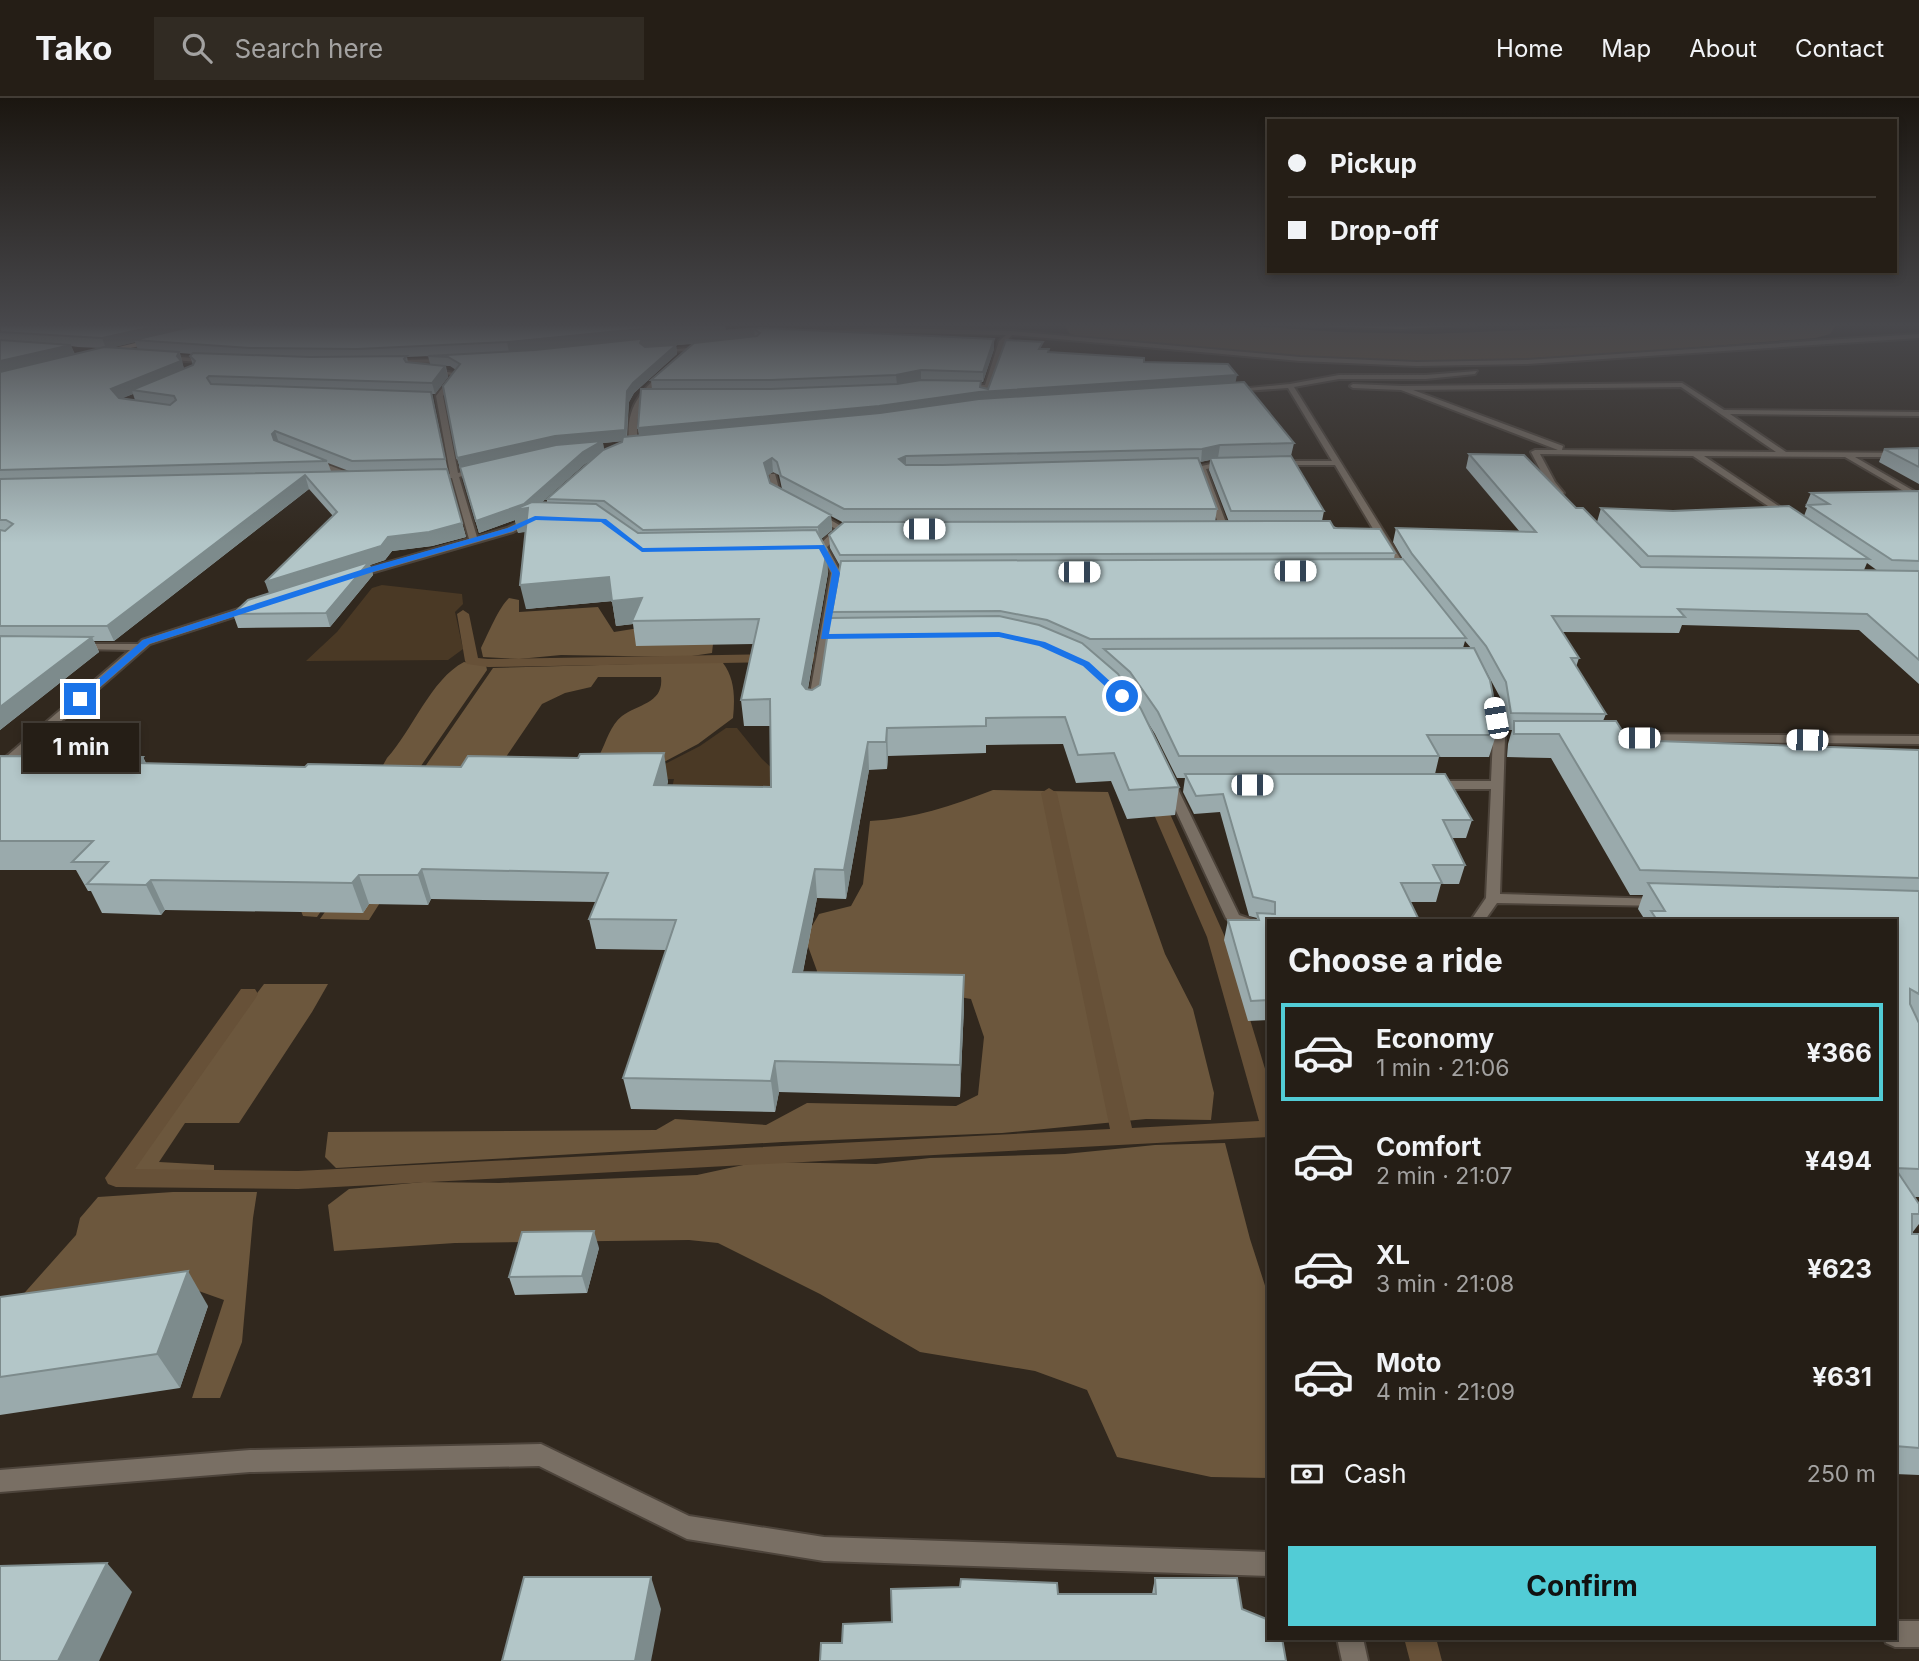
<!DOCTYPE html>
<html lang="en">
<head>
<meta charset="utf-8">
<style>
  :root { --surface:#251e16; --page:#312b23; --text:#f1f3f6; --muted:#a3a2a1; --line:#423c35; --accent:#52ccd6 }
  body { margin:0; font-family:Inter,sans-serif; background:var(--page); color:var(--text); height:100vh; display:flex; flex-direction:column; font-size:26px; white-space:nowrap }
  * { box-sizing:border-box; margin:0 }
  p { font-size:23px; color:var(--muted) }
  .icon { flex:none; width:38px; height:38px; fill:none; stroke:currentColor; stroke-width:2; stroke-linecap:round; stroke-linejoin:round }
  .map { position:relative; flex:1; overflow:hidden }
  .sheet { position:absolute; left:1267px; top:821px; width:630px; height:721px; display:flex; flex-direction:column; background:var(--surface); border-radius:0px; box-shadow:0 4px 10px #0003,0 0 0 2px var(--line) }
  .sheet>* { flex:none }
  .banner { position:absolute; left:1267px; top:21px; width:630px; height:154px; border-radius:0px; box-shadow:0 4px 10px #0003,0 0 0 2px var(--line); display:grid; align-content:center; height:154px; padding:0 21px; background:var(--surface) }
  .end { position:absolute; width:32px; height:32px; margin:-16px; border:9px solid #1a73e8; background:#fff; box-shadow:0 0 0 4px #fff }
  .from { border-radius:50% }
  .bubble { position:absolute; height:49px; border-radius:0px; background:var(--surface); box-shadow:0 4px 10px #0003,0 0 0 2px var(--line); font-size:23px; font-weight:700; line-height:49px; text-align:center }
  .car { position:absolute; width:21px; height:42px; margin:-21px -10px; border-radius:9px; box-shadow:0 0 5px 2px #0007; background:linear-gradient(#fff 24%,#345 0 40%,#fff 0 76%,#345 0 86%,#fff 0) }
  .banner b { display:flex; align-items:center; gap:24px; height:66px; font-size:26px }
  .banner b+b { border-top:2px solid var(--line) }
  .banner i { width:18px; height:18px; background:var(--text) }
  ul { padding:0; list-style:none }
  li { display:flex; align-items:center; gap:21px; height:98px; margin:0 14px 10px; padding:0 7px; border:4px solid transparent; border-radius:0px }
  li div { flex:1 }
  li b { display:block; font-size:26px }
  li em { font-style:normal; font-weight:700 }
  li.on { border-color:var(--accent) }
  li>.icon { width:63px; height:63px; stroke-width:1.5 }
  h2 { padding:0 21px; font-size:32px; line-height:84px }
  .pay { display:flex; align-items:center; gap:18px; height:77px; padding:0 21px; font-size:26px }
  .pay p { margin-inline-start:auto }
  .cta { display:flex; gap:14px; margin-top:auto; padding:14px 21px }
  .cta a { flex:1; height:80px; border-radius:0px; background:var(--accent); color:#111; font-size:28px; font-weight:700; line-height:80px; text-align:center }
  header { display:flex; align-items:center; gap:42px; box-sizing:border-box; height:98px; padding:0 35px; background:var(--surface); border-bottom:2px solid var(--line) }
  header strong { font-size:33px }
  nav { display:flex; gap:38px; margin-inline-start:auto; font-size:24px }
  .search { width:490px; height:63px; background:var(--page); display:flex; align-items:center; gap:18px; box-sizing:border-box; padding:0 24px; border-radius:0px; color:var(--muted); font-size:26px }
  .map>svg:first-child { display:block }
  .green { fill:#4a3925 }
  .forest { fill:#6c573d }
  .lines { fill:none; stroke-linecap:round; stroke-linejoin:round }
  .stream { fill:#675138; fill-rule:evenodd }
  .river { fill:#675138; fill-rule:evenodd }
  .street-casing { stroke:#4d443b; stroke-width:4 }
  .secondary-casing { stroke:#4d443b; stroke-width:4 }
  .primary-casing { stroke:#4d443b; stroke-width:3 }
  .street { fill:#796f64; fill-rule:evenodd }
  .secondary { fill:#a69684; fill-rule:evenodd }
  .primary { fill:#c9b49c; fill-rule:evenodd }
  .wall { fill:#9aaaac; fill-rule:evenodd }
  .shaded-wall { fill:#7d8b8c }
  .building { fill:#b3c6c8; stroke:#7d8b8c; stroke-width:2 }
  .route { fill:#1a73e8 }
</style>
</head>
<body>
<header>
<strong>Tako</strong>
<div class="search"><svg class="icon" aria-label="search" viewBox="0 0 24 24"><circle cx="10" cy="10" r="6"/><path d="M15 15l6 6"/></svg>Search here</div>
<nav><a>Home</a><a>Map</a><a>About</a><a>Contact</a></nav>
</header>
<div class="map">
<svg width="1919" height="1563" viewBox="0 0 1919 1563">
  <rect width="100%" height="100%" fill="#31281e"/>
  <g class="green">
    <path d="M382,487L462,496L463,506L455,514L463,551L448,562L306,563L337,534L372,490Z"/>
    <path d="M726,630H737L762,661L793,690L667,711L674,681H667L663,667L700,648Z"/>
  </g>
  <g class="forest">
    <path d="M509,500L519,502V514L598,509L614,534L664,526L714,537L712,555L685,559L561,557L519,561L483,559L481,550C488,536 499,509 509,500Z"/>
    <path d="M464,564L486,567L487,572L317,819L303,818L301,813L387,660C412,633 431,581 464,564Z"/>
    <path d="M709,564L723,565C735,581 735,600 733,620L698,646L662,665L600,656C606,644 611,626 622,618C639,606 664,605 661,579H598L591,589L565,595L542,606L491,681L390,789L369,822L320,821L493,570Z"/>
    <path d="M993,692L1108,694L1165,856L1193,911L1214,995L1211,1022L1146,1021L1002,1035L783,1044L336,1070L325,1059L328,1034L656,1032L675,1021L766,1027L807,1005L956,1008L978,997L984,939L971,901L936,895L811,906L817,873L805,840L819,816L851,808L863,786L870,723C913,721 952,708 993,692Z"/>
    <path d="M264,886H328L312,914L239,1025H185L159,1064L214,1067V1072L201,1075L130,1074L133,1063L193,988L207,962Z"/>
    <path d="M1225,1045L1250,1141L1269,1200V1380L1211,1379L1117,1359L1087,1292L1035,1273L920,1254L820,1196L718,1145L689,1142L455,1145L334,1153L328,1107L349,1091L423,1084L499,1085L697,1077L757,1064L876,1066L930,1060L1065,1056L1155,1047Z"/>
    <path d="M173,1094H257L253,1120L242,1244L220,1300H192L224,1202L193,1191L19,1201L76,1137L80,1120L98,1099Z"/>
  </g>
  <g class="lines">
    <g class="stream">
      <path d="M463,512L469,516L478,560L488,561L840,555L847,559L840,563L488,569L467,566L465,563L457,516Z"/>
      <path d="M1049,690L1057,695L1132,1030L1259,1023L1207,839L1146,698L1154,693L1162,698L1225,839L1269,984V1039L298,1091L116,1089L108,1086L105,1080L241,891H255L258,896L255,901L135,1071L298,1073L1110,1031L1041,695Z"/>
      <path d="M1404,1540H1436L1442,1563H1410Z"/>
    </g>
    <path class="river" d="M1064,227H1236L1339,234L1430,236L1647,227H1836L1830,236L1815,240C1669,251 1522,266 1376,262C1279,260 1182,247 1085,240L1070,236Z"/>
    <defs>
      <g id="street">
        <path d="M888,230L1011,233L1300,259L1417,264L1527,262L1919,236V240L1527,266L1417,268L1300,263L1012,237C995,253 1000,286 985,300L982,298L984,291L959,288L962,286L985,287L999,243L1006,237L796,233Z"/>
        <path d="M708,248L706,251L660,255L657,253Z"/>
        <path d="M164,258L210,261L213,263L210,265L162,261Z"/>
        <path d="M450,261L448,264L391,266L388,264L391,262Z"/>
        <path d="M429,271L460,276L443,298L458,375L477,370L481,372L459,379L477,439L507,430L528,420L535,422L513,434L357,479H351V475L469,441L452,380H432L428,378L432,376H450L436,298L452,277L427,274Z"/>
        <path d="M1477,273L1475,276L1426,281H1339L1294,289L1410,476L1405,479L1400,476L1335,367H1277L1273,365L1277,363H1332L1288,290L1231,294L1228,292L1290,286L1339,277H1426Z"/>
        <path d="M663,274L668,275C637,307 638,303 637,348L630,350C624,314 637,296 663,274Z"/>
        <path d="M1682,285L1724,312L1919,314V318L1730,316L1786,354L1919,355V359H1855L1919,396V402L1845,359L1704,358L1792,417L1793,419L1789,422L1693,358L1540,356L1555,384L1564,395L1560,398L1547,385L1531,354L1535,352H1558L1401,292L1353,290L1350,288L1353,286L1402,288ZM1681,289L1776,354L1562,352L1563,348L1413,292Z"/>
        <path d="M312,361L358,378L359,380L352,382L309,365L308,363Z"/>
        <path d="M1225,363L1229,365L1228,367L1206,371L1228,430L1224,433L1220,430L1197,369Z"/>
        <path d="M769,376H775L780,394L787,398V402H781L773,397Z"/>
        <path d="M811,414H817L846,431L827,449L841,475L830,536H843L848,539L843,542H829L820,607L814,610L808,607L831,475L819,452L807,449L820,446L836,431L811,418Z"/>
        <path d="M251,507L255,508V512L150,546L4,673L0,674V664L130,552L79,551L74,548L75,546H138L142,542Z"/>
        <path d="M1494,602L1500,605L1505,639L1500,796L1659,801L1666,805L1664,808L1497,805L1485,822H1471L1486,800L1491,691H1434L1428,687L1434,683H1491L1493,639L1488,605Z"/>
        <path d="M1609,636L1919,638V646L1605,643L1603,640Z"/>
        <path d="M1169,681L1175,685L1239,817L1256,823H1269V833C1253,833 1237,830 1226,820L1163,685Z"/>
        <path d="M541,1346L689,1418L824,1439L1269,1454V1478L824,1463L687,1441L539,1368L250,1374L0,1394V1372L250,1352Z"/>
        <path d="M1895,1523H1919V1549H1895L1886,1545L1884,1540H1895Z"/>
        <path d="M1337,1540H1363L1368,1563H1342Z"/>
      </g>
      <path id="secondary" d="M1294,227H1476L1401,231Z"/>
      <path id="primary" d="M160,239L163,243L98,257L94,255Z"/>
    </defs>
    <use href="#street" class="street-casing"/>
    <use href="#secondary" class="secondary-casing"/>
    <use href="#primary" class="primary-casing"/>
    <use href="#street" class="street"/>
    <use href="#secondary" class="secondary"/>
    <use href="#primary" class="primary"/>
  </g>
  <g class="wall">
    <path d="M0,227H186L187,229L198,227H725L726,232L761,230L994,241V251L983,284H981V289L988,291L1043,251H1049V254L1144,264L1236,284L1294,345L1291,358L1324,413L1322,423L1395,455L1394,461L1404,463L1393,444L1396,430L1520,434L1466,370L1469,356L1576,410L1597,424L1601,410L1804,418L1807,410L1805,409L1811,395L1919,393V586L1859,532L1682,527L1679,535L1562,534L1579,560L1576,569L1606,616L1603,623L1628,642L1919,652V1099H1914L1919,1106V1126L1912,1135L1919,1136V1377L1895,1376V822H1645L1638,811L1643,797H1630L1551,660L1507,659L1508,646L1512,632H1506L1501,601L1480,562L1496,637L1489,659H1439L1435,676L1472,722L1466,740H1452L1465,767L1459,786H1441L1436,804H1410L1269,822V922L1248,923L1224,842L1228,822H1256L1257,820L1249,818L1220,714L1194,716L1183,694L1185,680H1177L1155,636L1147,623L1179,689L1175,717L1127,721L1111,683L1076,685L1063,646L986,647V655L888,658L887,671L869,672L846,801L817,800L803,874L964,908L960,999L779,994L775,1014L631,1011L623,980L666,852L596,851L589,821L596,804L431,801L428,807L369,806L363,815L165,812L161,817L102,815L91,793H88L76,772H0V658L143,659L146,665L668,683L667,688L771,689V628H744L741,602L753,546L636,548L633,526L616,528L612,503L526,511V433L518,435L515,422L479,435L457,360L456,272L450,268H446L448,279L435,296H432L448,373L466,439L432,448L392,453L385,462L370,467L373,477L330,529L238,530L233,516L269,496L333,418L309,391L114,543H94L99,554L0,632ZM135,244L138,252L110,250ZM693,246L651,282L652,291L638,330L639,337L627,339L629,304L634,295L677,256L676,247ZM71,248L78,249L100,250L75,256ZM180,255L192,256L190,258L193,267L184,271ZM428,258L430,266L408,264L407,259L432,258ZM133,296L135,302L122,300ZM622,343V344L604,352L603,345ZM592,362L547,401V404H542L585,366ZM1210,362L1209,372L1229,424H1215L1217,411L1199,364ZM328,365L349,373H331ZM773,374L779,377L782,391L770,385L768,377ZM831,418L844,425L829,437L830,450L840,468L832,514V520L820,587L812,592L808,591L828,475L821,441L832,432ZM1867,465L1878,473L1864,472ZM1465,543L1471,550H1463Z"/>
    <path d="M1919,350V386L1879,364L1884,351Z"/>
    <path d="M599,1150L587,1195L515,1197L509,1179Z"/>
    <path d="M208,1208L180,1290L0,1317V1279Z"/>
    <path d="M1155,1480L1242,1511L842,1545L892,1524L1058,1496H1152Z"/>
  </g>
  <g class="shaded-wall">
    <path d="M161,227H186L187,232L134,242L135,244L106,251L102,240Z"/>
    <path d="M681,227H725L726,233L509,254L507,244Z"/>
    <path d="M754,231L755,240L676,247L677,256L634,295L629,304L626,343L603,345L604,354L585,366L529,416L533,433L518,435L515,422L479,435L457,360L627,293L642,241Z"/>
    <path d="M994,241V251L983,284V274Z"/>
    <path d="M71,247L75,258L0,275V263Z"/>
    <path d="M179,254L185,274L132,292L133,296L116,303L111,291L177,258Z"/>
    <path d="M445,268L448,279L435,296L432,285Z"/>
    <path d="M921,272V282L897,287L896,277Z"/>
    <path d="M1237,277L1235,287L640,341L638,330L981,283L980,294Z"/>
    <path d="M275,333L279,345L276,348L272,336Z"/>
    <path d="M1220,347L1218,360L1201,364L1202,351Z"/>
    <path d="M906,358V371L899,361Z"/>
    <path d="M772,360L773,374L765,379L764,365Z"/>
    <path d="M305,377L309,391L114,543L107,528Z"/>
    <path d="M831,417L832,432L819,443L818,429Z"/>
    <path d="M462,425L466,439L432,448L392,453L385,462L370,467L373,477L330,529L326,515L270,498L265,484L388,439Z"/>
    <path d="M827,452L828,475L804,613L802,586Z"/>
    <path d="M609,479L613,503L526,511L520,487Z"/>
    <path d="M642,500L632,523L633,526L616,528L612,503Z"/>
    <path d="M92,539L99,554L0,632V609Z"/>
    <path d="M887,630L888,658L887,671L886,644Z"/>
    <path d="M868,644L869,672L846,801L844,772Z"/>
    <path d="M664,655L668,683L659,715L654,687Z"/>
    <path d="M143,659L156,686L138,665Z"/>
    <path d="M422,771L431,801L428,807L418,777Z"/>
    <path d="M815,771L817,800L797,904L793,874Z"/>
    <path d="M359,777L369,806L363,815L352,785Z"/>
    <path d="M151,782L165,812L161,817L146,787Z"/>
    <path d="M964,877V908L960,999V967Z"/>
    <path d="M775,963L779,994L775,1014L771,983Z"/>
    <path d="M594,1133L599,1150L587,1195L582,1178Z"/>
    <path d="M188,1173L208,1208L180,1290L157,1256Z"/>
    <path d="M107,1465L132,1494L99,1563H58Z"/>
    <path d="M651,1479L661,1511L651,1563H635Z"/>
  </g>
  <g class="building">
    <path d="M0,227H161L102,240L0,234Z"/>
    <path d="M198,227H284L346,229L449,227H681L507,244L357,251L250,250L134,242Z"/>
    <path d="M761,230L994,241L983,274L921,272L896,277L771,282H651L694,245L757,238L760,235L754,231L642,241L640,245L645,249L676,247L633,285L627,293L625,332L555,338L457,360L443,288L460,266L448,259L428,258L535,252L706,234Z"/>
    <path d="M0,242L71,247L0,263Z"/>
    <path d="M1006,242L1043,244L1039,251H1049L1048,254L1144,260V264L1228,266L1237,277L979,294L879,308L638,330L641,291H771L897,286L921,282L981,283L980,289L988,291Z"/>
    <path d="M104,249L179,254L177,258L181,263L111,291L119,300L170,307L176,302L174,298L132,292L193,267L195,263L190,258L193,255L310,259L407,258L404,261L406,264L445,268L432,285L209,278L207,280L211,286L431,294L445,361L352,363L275,333L272,336L274,342L327,363L0,372V274Z"/>
    <path d="M1244,284L1294,345L1220,347L1202,351L906,358L899,361L906,367H943L1198,360L1217,411H844L781,378L777,364L772,360L764,365L770,385L831,417L818,429L643,432L604,403L547,401L603,352L622,344L623,339L880,315L979,301Z"/>
    <path d="M602,343L583,354L524,406L476,423L460,369L556,347Z"/>
    <path d="M1919,350V369L1884,351Z"/>
    <path d="M1469,356L1524,357L1576,410H1583L1641,469L1919,473V562L1867,516L1678,511L1685,519L1552,518L1579,560H1571L1606,616L1511,615L1506,584L1486,548L1412,456L1396,430L1536,434Z"/>
    <path d="M1291,358L1324,413H1231L1210,360Z"/>
    <path d="M447,371L462,425L429,434L388,439L381,448L265,484L337,414L305,377L107,528H0V432L5,433L13,426L6,422H0V381Z"/>
    <path d="M1919,393V463L1892,462L1808,407L1829,406L1811,395Z"/>
    <path d="M532,404L596,406L638,435L816,432L827,452L802,586L806,591L812,592L820,587L830,520L999,518L1039,527L1082,545L1118,576L1141,611L1179,689L1129,692L1114,655L1078,657L1065,619L986,620V628L887,630L886,644H868L844,772L815,771L793,874L964,877L960,967L775,963L771,983L623,980L676,822L589,821L608,775L422,771L418,777H359L352,785L151,782L146,787L87,786L108,764H72L93,743H0V658L143,659L138,665L305,669L308,666L461,669L468,658L578,660L580,656L664,655L654,687L771,689L770,601L741,602L759,521L632,523L642,500L612,503L609,479L520,487L528,410L513,412Z"/>
    <path d="M1789,408L1869,461L1648,458L1601,410L1673,413Z"/>
    <path d="M1330,423L1334,430L1380,431L1395,455L840,457L829,437L844,424Z"/>
    <path d="M1403,461L1466,540L1090,541L1047,522L1000,513L832,514L841,463Z"/>
    <path d="M369,464L326,515L233,516L248,502Z"/>
    <path d="M0,538L92,539L0,609Z"/>
    <path d="M1474,550L1490,582L1497,618L1496,637H1427L1439,658H1179L1158,614L1130,574L1104,551Z"/>
    <path d="M1514,623H1616L1628,642L1919,652V780L1640,772L1559,636H1514Z"/>
    <path d="M1185,676H1445L1472,722H1443L1465,767H1433L1442,785H1401L1419,822H1269V902L1251,903L1228,822H1259L1257,815L1275,816V804L1253,799L1223,696L1196,698Z"/>
    <path d="M1648,785L1919,793V896L1910,891V906L1919,925V1071L1895,1070V822H1657L1651,813H1665Z"/>
    <path d="M1895,1070L1919,1106V1116H1912V1136H1919V1350L1895,1348Z"/>
    <path d="M594,1133L582,1178L509,1179L522,1134Z"/>
    <path d="M188,1173L157,1256L0,1279V1199Z"/>
    <path d="M107,1465L58,1563H0V1468Z"/>
    <path d="M524,1479H651L635,1563H502Z"/>
    <path d="M1155,1480H1237L1242,1511L1269,1522V1540H1282L1286,1563H820L821,1545H842L843,1526L892,1524L891,1491L960,1489L961,1481L1057,1485L1058,1496H1156Z"/>
  </g>
  <linearGradient id="sky" x2="0" y2="1"><stop stop-color="#1b1610"/><stop offset="0.51" stop-color="#48484c"/><stop offset="1" stop-color="#48484c" stop-opacity="0"/></linearGradient>
  <rect width="1919" height="445" fill="url(#sky)"/>
  <path class="route" d="M535,418L606,421L643,450L824,447L840,475L829,536L999,534L1045,544L1089,564L1126,598L1118,600L1083,568L1039,548L999,539L821,541L832,475L819,451L642,454L601,424L536,422L513,433L376,473L149,546L84,603L76,601L143,542L370,469L508,430Z"/>
</svg>
<i class="end from" style="left:1122px;top:598px"></i>
<i class="end" style="left:80px;top:601px"></i>
<div class="bubble" style="left:23px;top:625px;width:116px">1 min</div>
<i class="car" style="left:924px;top:431px;rotate:90deg"></i>
<i class="car" style="left:1295px;top:473px;rotate:90deg"></i>
<i class="car" style="left:1079px;top:474px;rotate:90deg"></i>
<i class="car" style="left:1496px;top:620px;rotate:350deg"></i>
<i class="car" style="left:1639px;top:640px;rotate:270deg"></i>
<i class="car" style="left:1807px;top:642px;rotate:271deg"></i>
<i class="car" style="left:1252px;top:687px;rotate:90deg"></i>
<div class="banner">
<b><i class="from"></i>Pickup</b>
<b><i></i>Drop-off</b>
</div>
<section class="sheet">
<h2>Choose a ride</h2>
<ul>
<li class="on"><svg class="icon" aria-label="car" viewBox="0 0 24 24"><path d="M5 17H2v-5l4-1 3-4h7l3 4 3 1v5h-3M9 17h6M6 11h13"/><circle cx="7" cy="17" r="2"/><circle cx="17" cy="17" r="2"/></svg><div><b>Economy</b><p>1 min · 21:06</p></div><em>¥366</em></li>
<li><svg class="icon" aria-label="car" viewBox="0 0 24 24"><path d="M5 17H2v-5l4-1 3-4h7l3 4 3 1v5h-3M9 17h6M6 11h13"/><circle cx="7" cy="17" r="2"/><circle cx="17" cy="17" r="2"/></svg><div><b>Comfort</b><p>2 min · 21:07</p></div><em>¥494</em></li>
<li><svg class="icon" aria-label="car" viewBox="0 0 24 24"><path d="M5 17H2v-5l4-1 3-4h7l3 4 3 1v5h-3M9 17h6M6 11h13"/><circle cx="7" cy="17" r="2"/><circle cx="17" cy="17" r="2"/></svg><div><b>XL</b><p>3 min · 21:08</p></div><em>¥623</em></li>
<li><svg class="icon" aria-label="car" viewBox="0 0 24 24"><path d="M5 17H2v-5l4-1 3-4h7l3 4 3 1v5h-3M9 17h6M6 11h13"/><circle cx="7" cy="17" r="2"/><circle cx="17" cy="17" r="2"/></svg><div><b>Moto</b><p>4 min · 21:09</p></div><em>¥631</em></li>
</ul>
<div class="pay"><svg class="icon" aria-label="cash" viewBox="0 0 24 24"><path d="M3 7h18v10H3z"/><circle cx="12" cy="12" r="2"/></svg>Cash<p>250 m</p></div>
<div class="cta"><a>Confirm</a></div>
</section>
</div>
</body>
</html>
